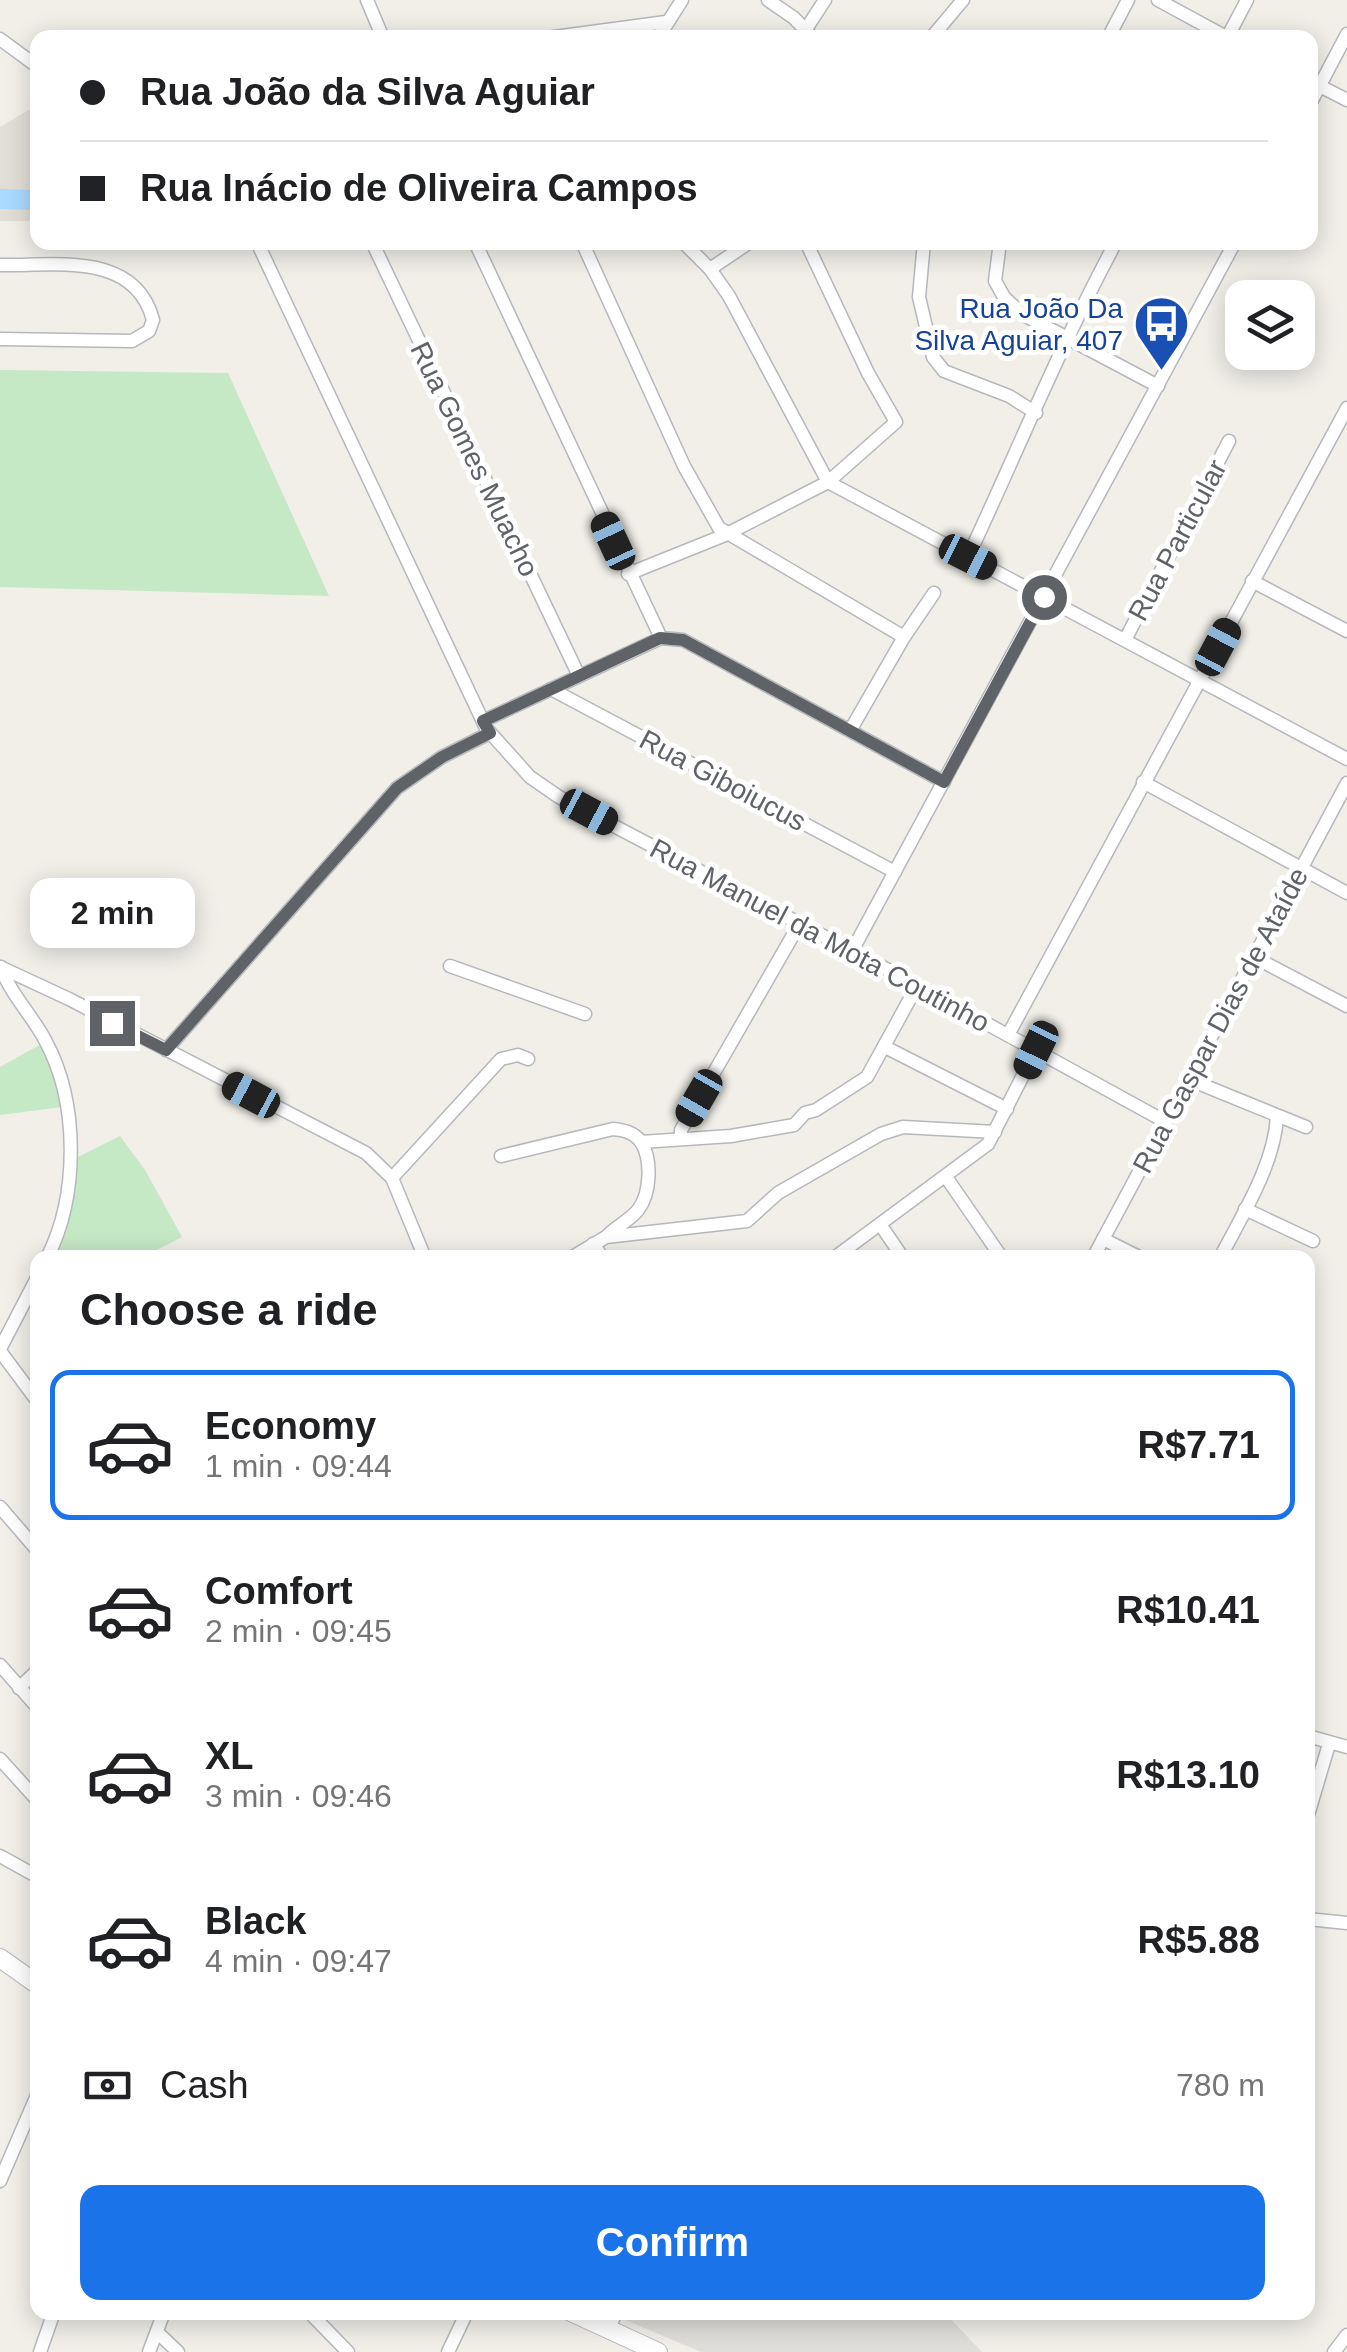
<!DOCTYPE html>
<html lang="en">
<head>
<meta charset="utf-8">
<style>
  :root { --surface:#fff; --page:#f2f2f2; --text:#202124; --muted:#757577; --line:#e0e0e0; --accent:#1a73e8 }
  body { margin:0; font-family:Arial,sans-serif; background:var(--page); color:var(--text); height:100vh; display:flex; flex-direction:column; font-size:38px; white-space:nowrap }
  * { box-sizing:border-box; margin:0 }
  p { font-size:32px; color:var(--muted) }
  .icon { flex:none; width:55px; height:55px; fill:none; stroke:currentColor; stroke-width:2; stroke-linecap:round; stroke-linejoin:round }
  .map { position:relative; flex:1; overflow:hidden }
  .details { position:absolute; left:30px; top:1250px; width:1285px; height:1070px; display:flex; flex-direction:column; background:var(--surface); border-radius:20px; box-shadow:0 5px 25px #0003 }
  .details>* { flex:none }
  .top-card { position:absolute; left:30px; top:30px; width:1288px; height:220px; border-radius:20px; box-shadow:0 5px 25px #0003; display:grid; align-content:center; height:220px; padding:0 50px; background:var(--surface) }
  .controls { position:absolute; left:1225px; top:280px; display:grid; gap:20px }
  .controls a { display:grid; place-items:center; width:90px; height:90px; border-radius:20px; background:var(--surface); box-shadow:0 5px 25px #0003; font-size:50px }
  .end { position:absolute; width:45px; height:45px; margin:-22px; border:12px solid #5f6368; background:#fff; box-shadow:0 0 0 5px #fff }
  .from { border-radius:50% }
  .bubble { position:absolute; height:70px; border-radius:20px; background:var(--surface); box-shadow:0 5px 25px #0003; font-size:32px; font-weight:800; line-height:70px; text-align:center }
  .car { position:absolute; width:30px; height:60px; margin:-30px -15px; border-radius:12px; box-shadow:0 0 8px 2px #0007; background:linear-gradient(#222 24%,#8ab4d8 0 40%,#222 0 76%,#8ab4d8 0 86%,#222 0) }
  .top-card b { display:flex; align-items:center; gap:35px; height:95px; font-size:38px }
  .top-card b+b { border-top:2px solid var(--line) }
  .top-card i { width:25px; height:25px; background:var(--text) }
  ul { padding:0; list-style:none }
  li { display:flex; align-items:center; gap:30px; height:150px; margin:0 20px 15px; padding:0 30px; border:5px solid transparent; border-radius:20px }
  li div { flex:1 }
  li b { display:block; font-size:38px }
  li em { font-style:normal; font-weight:800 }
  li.selected { border-color:var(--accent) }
  li>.icon { width:90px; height:90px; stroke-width:1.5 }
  h2 { padding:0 50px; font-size:45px; line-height:120px }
  .pay { display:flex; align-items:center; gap:25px; height:110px; padding:0 50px; font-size:38px }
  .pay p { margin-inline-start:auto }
  .action { display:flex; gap:20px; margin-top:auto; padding:20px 50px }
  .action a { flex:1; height:115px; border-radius:20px; background:var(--accent); color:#fff; font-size:40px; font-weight:800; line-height:115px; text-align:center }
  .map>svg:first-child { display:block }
  .industrial { fill:#e0deda }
  .education { fill:#e1ded6 }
  .green { fill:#c5e8c5 }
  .water { fill:#aadaff }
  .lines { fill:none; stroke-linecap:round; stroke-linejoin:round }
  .street-casing { stroke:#b5b8bc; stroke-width:15 }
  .secondary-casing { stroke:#b6babf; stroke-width:20 }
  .street { stroke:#fff; stroke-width:12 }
  .secondary { stroke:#fff; stroke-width:18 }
  .route { stroke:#5f6368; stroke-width:12 }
  .labels { text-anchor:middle; stroke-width:10; stroke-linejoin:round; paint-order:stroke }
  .transit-label { font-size:28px; fill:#164399; stroke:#fff; text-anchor:end }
  .street-label { font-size:28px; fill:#5f6368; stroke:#fff }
</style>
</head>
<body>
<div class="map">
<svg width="1347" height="2352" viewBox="0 0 1347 2352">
  <rect width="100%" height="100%" fill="#f1efe8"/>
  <path class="industrial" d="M630,2312L945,2313L982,2352H701L623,2319Z"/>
  <path class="education" d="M37,105V221H0V127Z"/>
  <g class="green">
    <path d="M0,370L228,373L329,596L0,587Z"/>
    <path d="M43,1043L62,1107L0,1115V1067Z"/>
    <path d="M120,1136L145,1170L182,1237L143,1257L50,1258L73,1197L76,1158Z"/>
  </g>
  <path class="water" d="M0,189L35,190V210L0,209Z"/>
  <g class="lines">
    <defs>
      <g id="street">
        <path d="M367,0L383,38"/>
        <path d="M768,0L794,18L813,38"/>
        <path d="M1158,0L1228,38"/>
        <path d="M806,29L825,0"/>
        <path d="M547,38L666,22"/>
        <path d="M658,38L682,0"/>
        <path d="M931,38L963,0"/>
        <path d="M1108,38L1128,0"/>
        <path d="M1227,38L1247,0"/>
        <path d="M0,39L38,67"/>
        <path d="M1310,81L1347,100"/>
        <path d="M1310,104L1347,34"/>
        <path d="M257,242L486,728L530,777L559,797L909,981L1166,1122"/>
        <path d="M372,242L579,676"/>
        <path d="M475,242L661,638L683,640L944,782"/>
        <path d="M582,242L684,466L719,528L904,637"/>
        <path d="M683,242L710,269L729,296L828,482"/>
        <path d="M924,242L919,297L933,357L944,371L1009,396L1036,413"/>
        <path d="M1000,242L995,281L1004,297L1022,314L1158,386"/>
        <path d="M0,265C55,266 135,251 153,320L149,331L132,341L0,339"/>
        <path d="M710,269L750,242"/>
        <path d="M828,482L1347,759"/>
        <path d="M968,557C1017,452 1061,344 1116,242"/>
        <path d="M628,574L725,535L828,482L896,422L868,373L806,242"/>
        <path d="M1252,581L1347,631"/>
        <path d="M1125,640L1229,441"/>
        <path d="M551,689L895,872"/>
        <path d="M483,721L661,638"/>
        <path d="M851,729L904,637L934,593"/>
        <path d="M1143,782L1347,893"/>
        <path d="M852,951L1235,242"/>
        <path d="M1254,957L1347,1006"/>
        <path d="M450,966L585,1014"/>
        <path d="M0,967L69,999L366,1153L392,1178L425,1258"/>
        <path d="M1,967C10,994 32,1015 45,1040C79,1102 79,1195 47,1258"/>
        <path d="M1008,1035L1347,408"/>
        <path d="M885,1047L1007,1109"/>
        <path d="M166,1050L397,788L442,757L490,733"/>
        <path d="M1188,1079L1306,1127"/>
        <path d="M681,1138V1130L800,923"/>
        <path d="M641,1142L731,1136L794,1125L805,1113L816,1110L867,1077L917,986"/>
        <path d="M501,1156L613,1129C623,1130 634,1132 641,1142C652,1159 651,1193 638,1210C630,1220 617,1226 608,1235"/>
        <path d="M946,1177L1002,1258"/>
        <path d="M392,1178L501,1059L518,1055L528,1059"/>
        <path d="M1245,1209L1313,1241"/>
        <path d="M880,1224L903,1258"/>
        <path d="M1103,1239L1141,1258"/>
        <path d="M593,1244L603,1258"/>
        <path d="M571,1258L606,1237L747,1221L778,1193L881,1134L903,1127L995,1132"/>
        <path d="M834,1258L988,1144L1036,1050"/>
        <path d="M1093,1258L1347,783"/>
        <path d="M1220,1258C1242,1215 1274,1166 1277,1117"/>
        <path d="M0,1349L38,1276"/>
        <path d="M0,1351L38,1402"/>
        <path d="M0,1507L38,1551"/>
        <path d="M0,1665L38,1708"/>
        <path d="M19,1688L38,1670"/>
        <path d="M1308,1736L1347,1747"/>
        <path d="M0,1759L38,1801"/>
        <path d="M1308,1815L1329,1744"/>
        <path d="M0,1856L38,1877"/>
        <path d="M1308,1919L1347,1923"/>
        <path d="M0,2181L38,2093"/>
        <path d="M309,2312L348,2352"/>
        <path d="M609,2329L616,2312"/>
        <path d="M157,2332L178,2352"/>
        <path d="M40,2352L54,2312"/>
        <path d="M149,2352L164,2312"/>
        <path d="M448,2352L467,2312"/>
        <path d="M1334,2352L1347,2335"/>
      </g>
      <g id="secondary">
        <path d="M0,1958L38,1985"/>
        <path d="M571,2312L658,2352"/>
      </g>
    </defs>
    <use href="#street" class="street-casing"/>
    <use href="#secondary" class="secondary-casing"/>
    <use href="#street" class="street"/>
    <use href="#secondary" class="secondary"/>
  </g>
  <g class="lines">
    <path class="route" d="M112,1023L166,1050L397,788L442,757L490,733L483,721L660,638L683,640L944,782L1044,597"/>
  </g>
  <defs>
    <symbol id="bus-pin" viewBox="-11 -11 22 30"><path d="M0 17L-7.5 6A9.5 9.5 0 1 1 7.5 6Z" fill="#1a4fb4" stroke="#fff"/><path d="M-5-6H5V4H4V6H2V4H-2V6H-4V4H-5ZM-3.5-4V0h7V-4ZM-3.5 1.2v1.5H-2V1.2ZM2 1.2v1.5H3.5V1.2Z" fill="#fff"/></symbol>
  </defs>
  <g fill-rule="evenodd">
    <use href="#bus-pin" x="1130" y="292" width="63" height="86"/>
  </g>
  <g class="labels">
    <g class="transit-label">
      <text x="1123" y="318">Rua João Da<tspan x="1123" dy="32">Silva Aguiar, 407</tspan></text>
    </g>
    <g class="street-label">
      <text transform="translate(475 459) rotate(64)" y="10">Rua Gomes Muacho</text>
      <text transform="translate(1177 540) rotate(-62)" y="10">Rua Particular</text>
      <text transform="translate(723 780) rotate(28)" y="10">Rua Giboiucus</text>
      <text transform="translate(820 935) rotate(28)" y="10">Rua Manuel da Mota Coutinho</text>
      <text transform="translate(1220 1020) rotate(-62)" y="10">Rua Gaspar Dias de Ataíde</text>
    </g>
  </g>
</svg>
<div class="controls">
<a><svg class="icon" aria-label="layers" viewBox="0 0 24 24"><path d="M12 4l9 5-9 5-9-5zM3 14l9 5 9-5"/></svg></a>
</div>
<i class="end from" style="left:1044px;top:597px"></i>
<i class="end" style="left:112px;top:1023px"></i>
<div class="bubble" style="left:30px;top:878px;width:165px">2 min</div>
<i class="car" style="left:613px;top:541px;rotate:335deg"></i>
<i class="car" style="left:968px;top:557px;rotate:117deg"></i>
<i class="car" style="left:1218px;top:647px;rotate:28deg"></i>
<i class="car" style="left:589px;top:812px;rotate:118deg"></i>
<i class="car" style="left:1036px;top:1050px;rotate:206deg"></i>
<i class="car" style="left:251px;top:1095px;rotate:298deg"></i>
<i class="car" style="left:699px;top:1098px;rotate:210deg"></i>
<div class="top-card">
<b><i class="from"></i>Rua João da Silva Aguiar</b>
<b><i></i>Rua Inácio de Oliveira Campos</b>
</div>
<section class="details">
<h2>Choose a ride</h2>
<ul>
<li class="selected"><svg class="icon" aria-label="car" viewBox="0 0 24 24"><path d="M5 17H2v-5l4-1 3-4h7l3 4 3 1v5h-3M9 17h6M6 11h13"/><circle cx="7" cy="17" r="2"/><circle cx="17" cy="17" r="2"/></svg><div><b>Economy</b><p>1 min · 09:44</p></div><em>R$7.71</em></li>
<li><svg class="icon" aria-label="car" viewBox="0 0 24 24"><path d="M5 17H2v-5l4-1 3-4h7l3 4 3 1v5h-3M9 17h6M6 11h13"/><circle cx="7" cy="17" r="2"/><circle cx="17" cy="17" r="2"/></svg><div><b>Comfort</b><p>2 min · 09:45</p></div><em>R$10.41</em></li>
<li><svg class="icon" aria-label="car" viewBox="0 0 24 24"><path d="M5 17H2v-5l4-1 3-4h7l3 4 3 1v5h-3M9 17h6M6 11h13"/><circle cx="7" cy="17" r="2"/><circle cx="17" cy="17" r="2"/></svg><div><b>XL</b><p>3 min · 09:46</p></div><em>R$13.10</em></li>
<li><svg class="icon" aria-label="car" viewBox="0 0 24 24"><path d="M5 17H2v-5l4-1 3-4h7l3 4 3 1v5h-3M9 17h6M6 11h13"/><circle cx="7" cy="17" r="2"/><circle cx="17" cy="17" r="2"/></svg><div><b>Black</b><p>4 min · 09:47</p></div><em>R$5.88</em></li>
</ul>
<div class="pay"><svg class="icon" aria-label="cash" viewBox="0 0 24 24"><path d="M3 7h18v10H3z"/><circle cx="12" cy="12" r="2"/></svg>Cash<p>780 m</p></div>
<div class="action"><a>Confirm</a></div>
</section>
</div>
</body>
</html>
